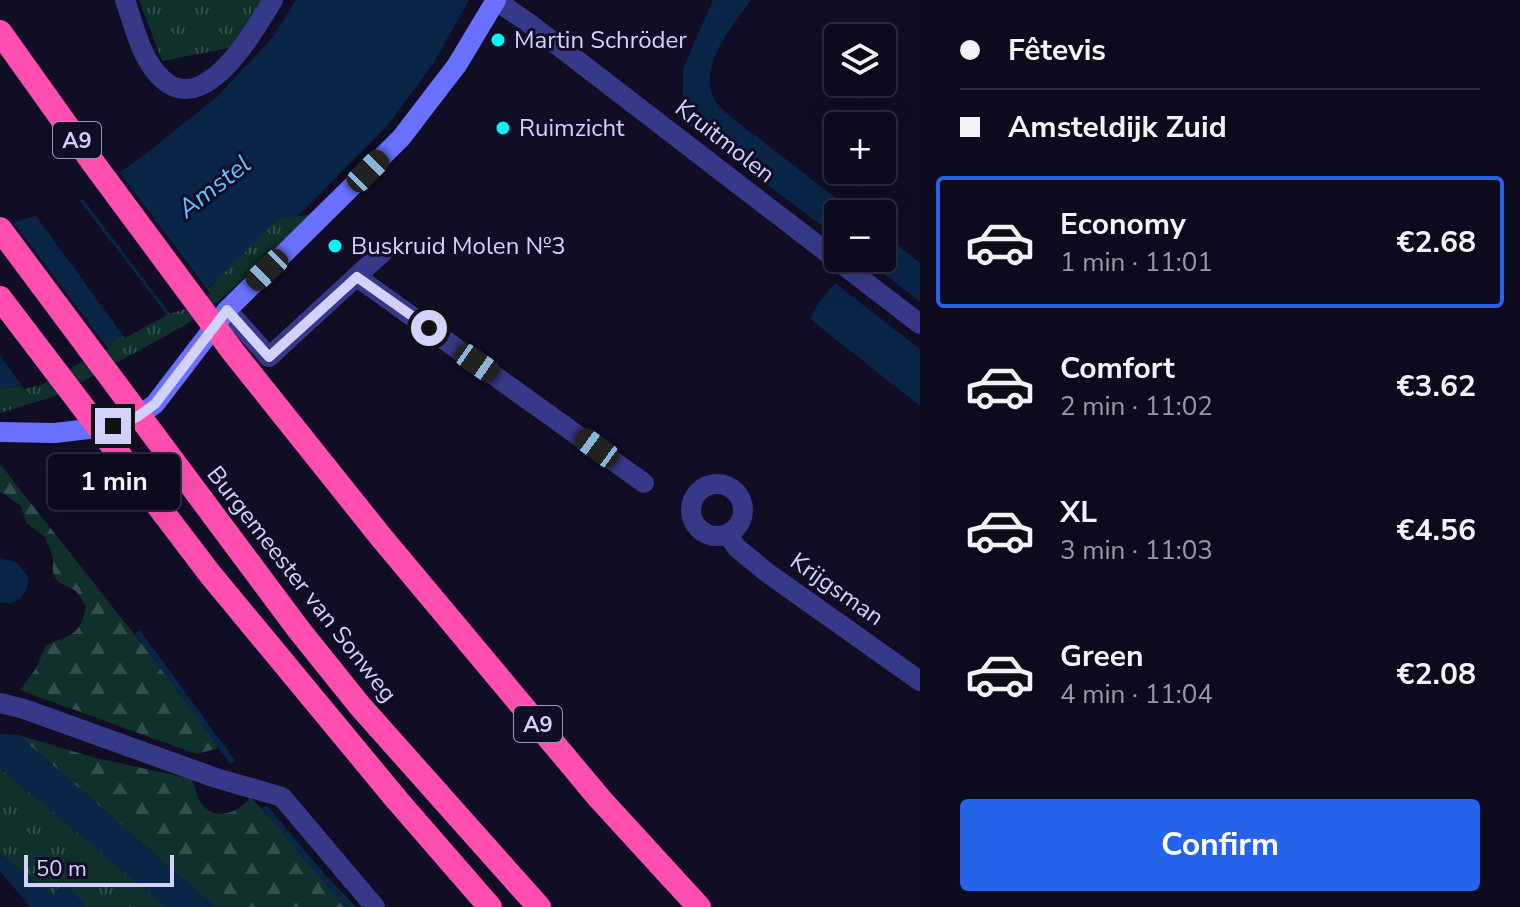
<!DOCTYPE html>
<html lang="en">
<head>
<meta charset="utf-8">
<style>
  :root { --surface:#0c0a1c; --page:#1a1829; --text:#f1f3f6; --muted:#9a9aa3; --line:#2c2b3b; --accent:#2563eb }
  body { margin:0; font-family:"Nunito Sans",sans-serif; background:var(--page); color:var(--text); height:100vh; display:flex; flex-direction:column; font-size:30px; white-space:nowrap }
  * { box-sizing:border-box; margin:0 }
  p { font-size:26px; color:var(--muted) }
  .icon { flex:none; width:44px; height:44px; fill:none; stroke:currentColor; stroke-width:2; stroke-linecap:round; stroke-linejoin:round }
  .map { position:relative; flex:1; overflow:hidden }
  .drawer { display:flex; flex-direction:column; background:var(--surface); width:600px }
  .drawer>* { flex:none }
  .hud { display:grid; align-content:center; height:176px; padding:0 40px; background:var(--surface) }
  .tools { position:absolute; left:824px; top:24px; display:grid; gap:16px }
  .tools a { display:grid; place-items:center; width:72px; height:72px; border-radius:8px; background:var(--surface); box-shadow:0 8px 32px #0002,0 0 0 2px var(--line); font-size:40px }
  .scale { position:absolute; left:24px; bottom:20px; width:150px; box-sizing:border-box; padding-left:8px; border:4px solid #d3d2ff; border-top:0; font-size:22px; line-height:28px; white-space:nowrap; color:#d3d2ff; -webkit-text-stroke:6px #100d25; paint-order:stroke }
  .end { position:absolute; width:36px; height:36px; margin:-18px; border:10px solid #d3d2ff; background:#111; box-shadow:0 0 0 4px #111 }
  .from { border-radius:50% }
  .bubble { position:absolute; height:56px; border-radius:8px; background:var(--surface); box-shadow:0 8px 32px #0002,0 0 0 2px var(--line); font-size:26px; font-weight:700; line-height:56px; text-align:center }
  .car { position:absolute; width:24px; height:48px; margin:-24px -12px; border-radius:10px; box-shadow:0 0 6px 2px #0007; background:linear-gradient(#222 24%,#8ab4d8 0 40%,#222 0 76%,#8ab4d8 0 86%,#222 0) }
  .hud b { display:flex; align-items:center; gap:28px; height:76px; font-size:30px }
  .hud b+b { border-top:2px solid var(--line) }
  .hud i { width:20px; height:20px; background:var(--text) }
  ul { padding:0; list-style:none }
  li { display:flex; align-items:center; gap:24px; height:132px; margin:0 16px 12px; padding:0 24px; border:4px solid transparent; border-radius:8px }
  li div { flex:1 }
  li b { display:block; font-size:30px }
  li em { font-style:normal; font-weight:700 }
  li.selected { border-color:var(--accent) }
  li>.icon { width:72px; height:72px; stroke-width:1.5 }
  .action { display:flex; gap:16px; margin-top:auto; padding:16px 40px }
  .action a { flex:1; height:92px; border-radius:8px; background:var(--accent); color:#fff; font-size:32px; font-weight:700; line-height:92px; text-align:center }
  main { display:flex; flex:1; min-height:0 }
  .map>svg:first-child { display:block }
  .grass { fill:url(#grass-tufts) }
  .forest { fill:url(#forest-firs) }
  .water { fill:#092548 }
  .pier { fill:#100d25 }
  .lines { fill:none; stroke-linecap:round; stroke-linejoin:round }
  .stream { stroke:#092548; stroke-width:6 }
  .street { stroke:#363987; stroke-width:20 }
  .secondary { stroke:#6970ff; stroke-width:20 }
  .highway { stroke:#ff4db0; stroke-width:24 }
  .route { stroke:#d3d2ff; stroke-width:10 }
  .poi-dot { fill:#00f7fd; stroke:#100d25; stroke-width:3 }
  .labels { text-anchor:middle; stroke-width:6; stroke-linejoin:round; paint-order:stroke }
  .shield { fill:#100d25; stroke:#9897be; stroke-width:2 }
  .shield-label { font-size:22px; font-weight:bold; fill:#d3d2ff }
  .poi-label { font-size:24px; fill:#d3d2ff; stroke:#100d25; text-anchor:start }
  .street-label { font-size:24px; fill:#d3d2ff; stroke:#100d25 }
  .water-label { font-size:26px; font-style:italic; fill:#60c1ff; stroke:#100d25 }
</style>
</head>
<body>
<main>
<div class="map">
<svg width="920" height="907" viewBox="0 0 920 907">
  <defs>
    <pattern id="grass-tufts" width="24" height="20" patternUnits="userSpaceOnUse" patternTransform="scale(2)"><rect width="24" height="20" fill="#10302c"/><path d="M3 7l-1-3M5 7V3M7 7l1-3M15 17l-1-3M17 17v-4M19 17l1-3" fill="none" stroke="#324d4c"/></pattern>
    <pattern id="forest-firs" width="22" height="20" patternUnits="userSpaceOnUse" patternTransform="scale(2)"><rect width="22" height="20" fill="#10302c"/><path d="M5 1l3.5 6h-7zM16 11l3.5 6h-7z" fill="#324d4c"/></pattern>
  </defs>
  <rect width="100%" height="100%" fill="#100d25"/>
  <g class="grass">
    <path d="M139,0H265L229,48L162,61Z"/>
    <path d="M313,214L221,299L182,327L58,395L0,413V389L39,382L211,287L221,274L278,219Z"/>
    <path d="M0,768L144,887L166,907H86L64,884L54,896L0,854Z"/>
  </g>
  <g class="forest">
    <path d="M0,464L223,747L196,754L20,690L35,670L46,645C71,634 80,637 86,606L76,591L58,582L53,574V557L45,537L26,523L21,506L0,491Z"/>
    <path d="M18,735L96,758L192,779C195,786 197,797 201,803C215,823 240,812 250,797L356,907H215Z"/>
  </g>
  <g class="water">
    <path d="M296,0H469L433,64L388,125L297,217L278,219L195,302L171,309L39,382L0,389V227L78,202L143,156L218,96L272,38Z"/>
    <path d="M713,0H751C733,26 698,64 714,99C717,106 726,112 732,118L857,214H838V238L683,121V68Z"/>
    <path d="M882,233L920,263V302L864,258H882Z"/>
    <path d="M835,283L920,349V406L810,319L819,302Z"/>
    <path d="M0,558L16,562L28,576C28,594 18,607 0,602Z"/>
    <path d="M0,734L18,735L215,907H166L0,768Z"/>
    <path d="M0,854L53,895L63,883L86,907H30L0,871Z"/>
  </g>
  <g class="pier">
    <path d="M117,169L210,293L197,305L170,314L80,195Z"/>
    <path d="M77,197L167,315L125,338L33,212Z"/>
    <path d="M11,219L108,348L40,385L24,389L0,355V222Z"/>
  </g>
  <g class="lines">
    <g class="stream">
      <path d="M139,634L231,760"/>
      <path d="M266,809L348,907"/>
    </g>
    <g class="street">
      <path d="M125,0C132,19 137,42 147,59C192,138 248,41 273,0"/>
      <path d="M496,1L526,21L920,324"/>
      <path d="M357,277L644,483"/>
      <path d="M227,310L269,357L382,253"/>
      <circle cx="717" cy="510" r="26"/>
      <path d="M728,535L737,548L769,574L920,681"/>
      <path d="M0,703L24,709L216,778L282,797L375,907"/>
    </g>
    <path class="secondary" d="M0,432L55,433L113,426L137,417L155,404L227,310L401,138L457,65L496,0"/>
    <g class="highway">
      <path d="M0,32L94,164L234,353L381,537L600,799L699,907"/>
      <path d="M0,229L299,630L360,706L539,907"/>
      <path d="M0,298L210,574L397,800L490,907"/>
    </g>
  </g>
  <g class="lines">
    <path class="route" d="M113,426L137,417L155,404L227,310L269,357L357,277L429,328"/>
  </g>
  <g class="poi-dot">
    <circle cx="498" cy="40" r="8"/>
    <circle cx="503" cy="128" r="8"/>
    <circle cx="335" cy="246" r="8"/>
  </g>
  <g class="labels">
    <g class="shield">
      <rect x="53" y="122" width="48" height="36" rx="6"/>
      <rect x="514" y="706" width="48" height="36" rx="6"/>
    </g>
    <g class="shield-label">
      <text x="77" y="148">A9</text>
      <text x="538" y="732">A9</text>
    </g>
    <g class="poi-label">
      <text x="514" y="48">Martin Schröder</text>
      <text x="519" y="136">Ruimzicht</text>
      <text x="351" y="254">Buskruid Molen №3</text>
    </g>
    <g class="street-label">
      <text transform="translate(725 141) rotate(38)" y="8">Kruitmolen</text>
      <text transform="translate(302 584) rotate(52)" y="8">Burgemeester van Sonweg</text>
      <text transform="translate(837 589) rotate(35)" y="8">Krijgsman</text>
    </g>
    <g class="water-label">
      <text transform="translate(214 186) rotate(-38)" y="9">Amstel</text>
    </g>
  </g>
</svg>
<div class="tools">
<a><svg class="icon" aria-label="layers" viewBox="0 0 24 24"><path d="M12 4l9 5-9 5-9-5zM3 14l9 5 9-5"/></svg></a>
<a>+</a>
<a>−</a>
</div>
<div class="scale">50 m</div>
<i class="end from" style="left:429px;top:328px"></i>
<i class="end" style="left:113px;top:426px"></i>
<div class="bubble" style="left:48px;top:454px;width:132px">1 min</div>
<i class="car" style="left:368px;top:171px;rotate:45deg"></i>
<i class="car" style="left:267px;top:270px;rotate:226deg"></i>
<i class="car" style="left:477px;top:363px;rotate:125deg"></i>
<i class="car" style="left:597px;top:448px;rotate:306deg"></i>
</div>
<section class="drawer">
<div class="hud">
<b><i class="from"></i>Fêtevis</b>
<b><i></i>Amsteldijk Zuid</b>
</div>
<ul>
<li class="selected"><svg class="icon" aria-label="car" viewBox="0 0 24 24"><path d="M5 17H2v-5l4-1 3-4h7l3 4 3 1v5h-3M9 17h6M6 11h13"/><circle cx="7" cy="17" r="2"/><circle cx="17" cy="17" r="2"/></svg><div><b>Economy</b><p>1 min · 11:01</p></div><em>€2.68</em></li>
<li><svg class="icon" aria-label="car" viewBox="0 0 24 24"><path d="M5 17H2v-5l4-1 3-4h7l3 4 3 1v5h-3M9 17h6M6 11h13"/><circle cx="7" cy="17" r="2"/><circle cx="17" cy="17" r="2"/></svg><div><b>Comfort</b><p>2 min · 11:02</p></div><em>€3.62</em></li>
<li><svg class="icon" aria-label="car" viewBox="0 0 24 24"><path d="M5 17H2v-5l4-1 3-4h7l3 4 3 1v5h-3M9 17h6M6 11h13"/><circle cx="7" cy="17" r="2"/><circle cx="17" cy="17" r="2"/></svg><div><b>XL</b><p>3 min · 11:03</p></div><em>€4.56</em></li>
<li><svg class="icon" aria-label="car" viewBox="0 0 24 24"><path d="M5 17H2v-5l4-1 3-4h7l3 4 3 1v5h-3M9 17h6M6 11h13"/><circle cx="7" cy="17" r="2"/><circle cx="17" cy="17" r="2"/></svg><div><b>Green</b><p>4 min · 11:04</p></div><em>€2.08</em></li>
</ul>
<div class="action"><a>Confirm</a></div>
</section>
</main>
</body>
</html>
